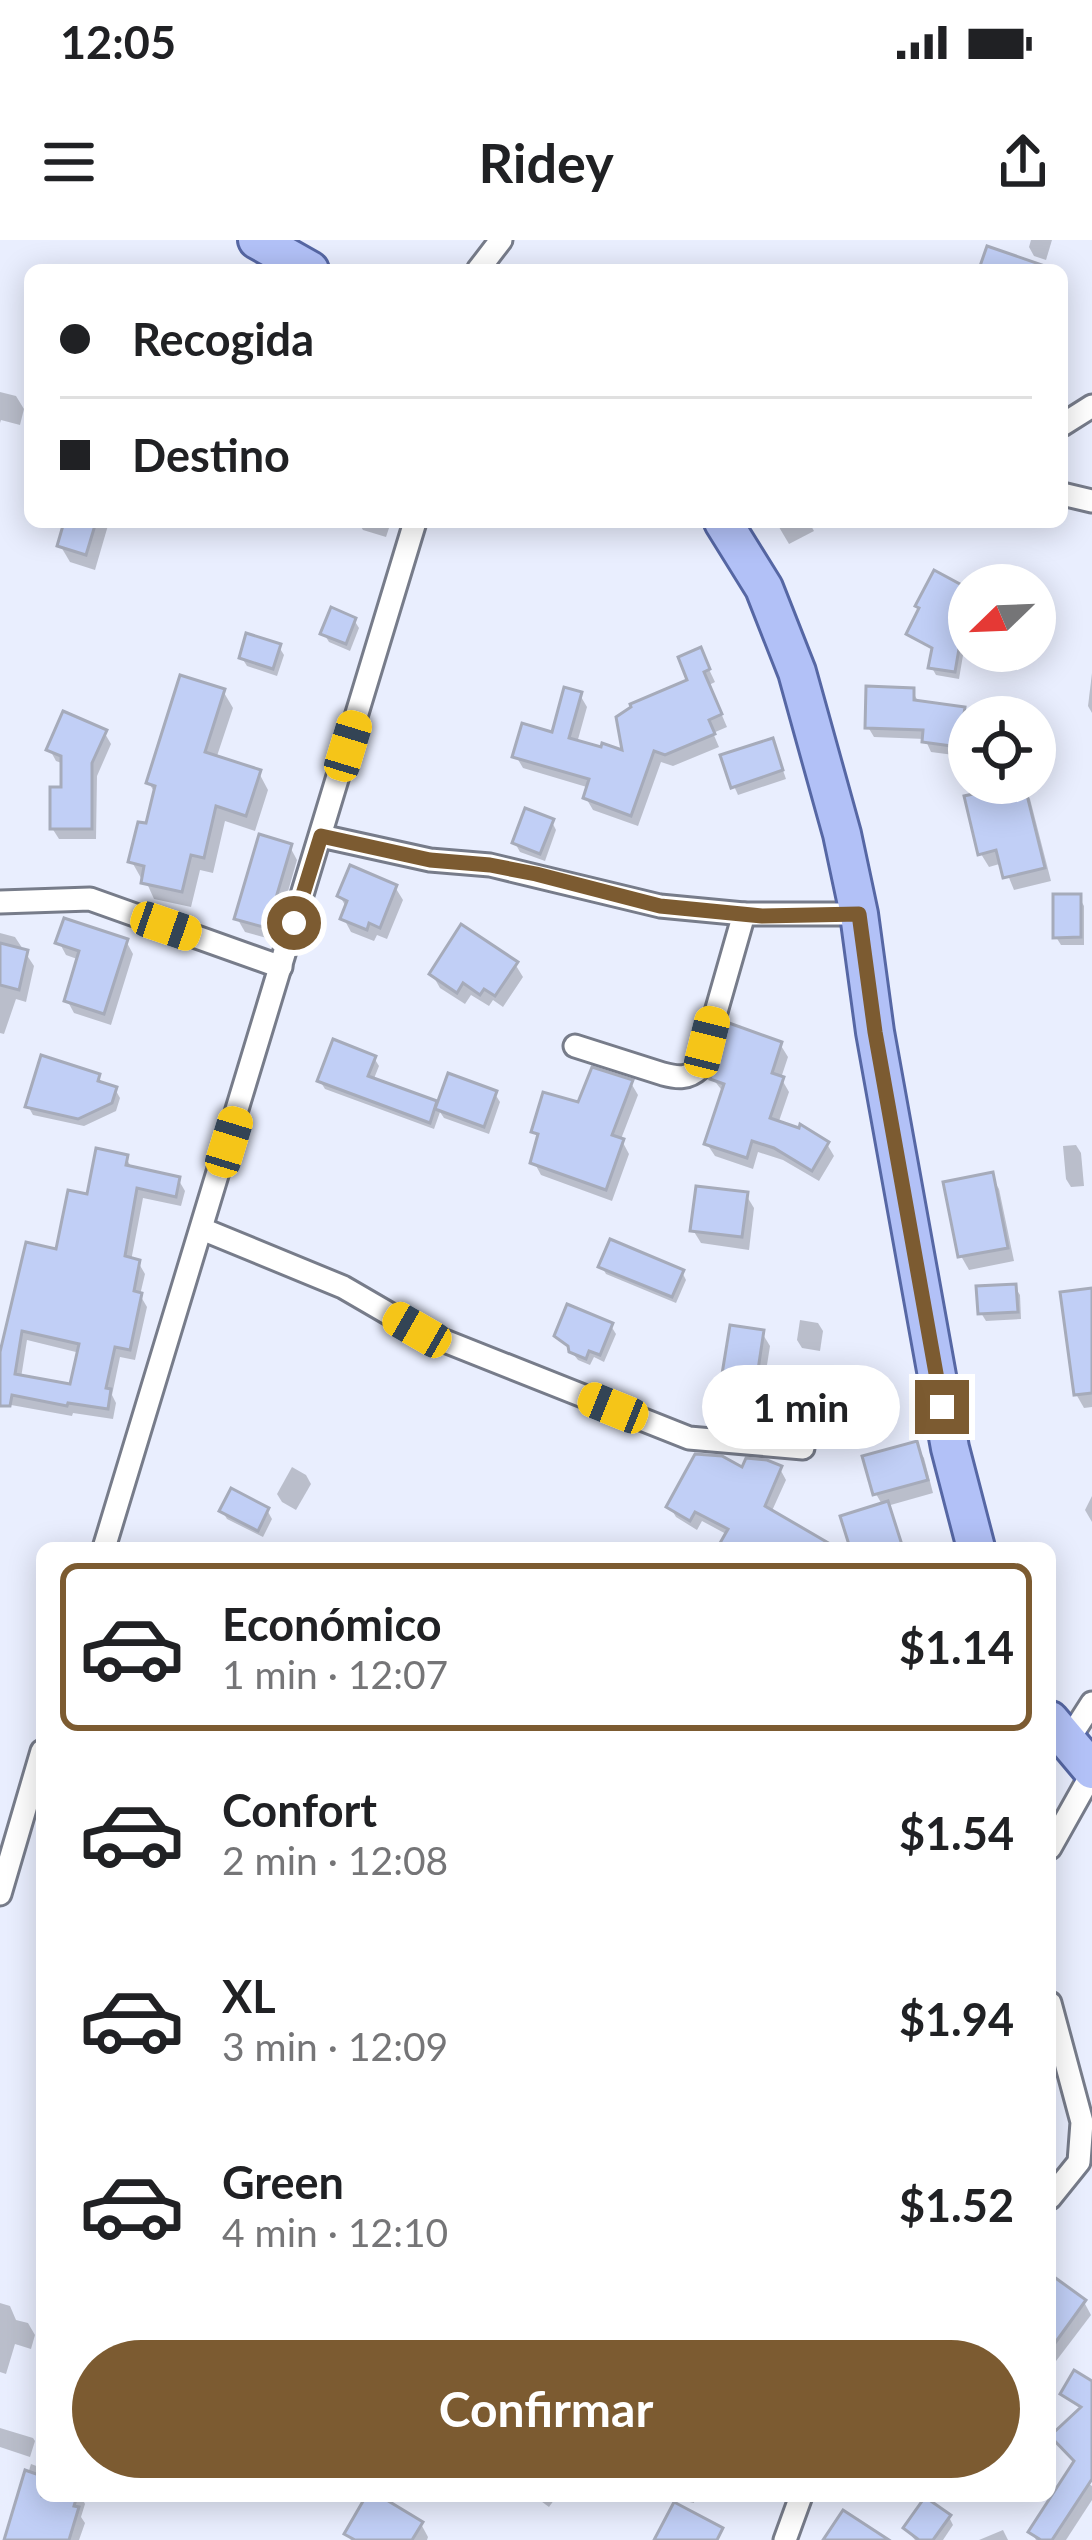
<!DOCTYPE html>
<html lang="es">
<head>
<meta charset="utf-8">
<style>
  :root { --surface:#fff; --page:#f2f2f2; --text:#202124; --muted:#757577; --line:#e0e0e0; --accent:#7c5b31 }
  body { margin:0; font-family:Lato,sans-serif; background:var(--page); color:var(--text); height:100vh; display:flex; flex-direction:column; font-size:45px; white-space:nowrap }
  * { box-sizing:border-box; margin:0 }
  p { font-size:39px; color:var(--muted) }
  .icon { flex:none; width:66px; height:66px; fill:none; stroke:currentColor; stroke-width:2; stroke-linecap:round; stroke-linejoin:round }
  .map { position:relative; flex:1; overflow:hidden }
  .panel { position:absolute; left:36px; top:1302px; width:1020px; height:960px; display:flex; flex-direction:column; background:var(--surface); border-radius:18px; box-shadow:0 6px 30px #0003 }
  .panel>* { flex:none }
  .guide { position:absolute; left:24px; top:24px; width:1044px; height:264px; border-radius:18px; box-shadow:0 6px 30px #0003; display:grid; align-content:center; height:264px; padding:0 36px; background:var(--surface) }
  .needle { width:78px; rotate:247deg }
  .tools { position:absolute; left:948px; top:324px; display:grid; gap:24px }
  .tools a { display:grid; place-items:center; width:108px; height:108px; border-radius:50%; background:var(--surface); box-shadow:0 6px 30px #0003; font-size:60px }
  .end { position:absolute; width:54px; height:54px; margin:-27px; border:15px solid #7c5b31; background:#fff; box-shadow:0 0 0 6px #fff }
  .from { border-radius:50% }
  .bubble { position:absolute; height:84px; border-radius:42px; background:var(--surface); box-shadow:0 6px 30px #0003; font-size:39px; font-weight:700; line-height:84px; text-align:center }
  .car { position:absolute; width:36px; height:72px; margin:-36px -18px; border-radius:15px; box-shadow:0 0 9px 3px #0007; background:linear-gradient(#f5c518 24%,#345 0 40%,#f5c518 0 76%,#345 0 86%,#f5c518 0) }
  .guide b { display:flex; align-items:center; gap:42px; height:114px; font-size:45px }
  .guide b+b { border-top:3px solid var(--line) }
  .guide i { width:30px; height:30px; background:var(--text) }
  ul { padding:21px 0 0; list-style:none }
  li { display:flex; align-items:center; gap:36px; height:168px; margin:0 24px 18px; padding:0 12px; border:6px solid transparent; border-radius:18px }
  li div { flex:1 }
  li b { display:block; font-size:45px }
  li em { font-style:normal; font-weight:700 }
  li.on { border-color:var(--accent) }
  li>.icon { width:108px; height:108px; stroke-width:1.5 }
  .primary-button { display:flex; gap:24px; margin-top:auto; padding:24px 36px }
  .primary-button a { flex:1; height:138px; border-radius:72px; background:var(--accent); color:#fff; font-size:48px; font-weight:700; line-height:138px; text-align:center }
  .status { display:flex; justify-content:space-between; align-items:center; height:84px; padding:0 60px; background:var(--surface); direction:ltr }
  .status svg { height:33px; fill:currentColor }
  header { display:flex; justify-content:space-between; align-items:center; height:156px; padding:0 36px; background:var(--surface); font-size:54px; font-weight:700 }
  .map>svg:first-child { display:block }
  .shadow { fill:#0003; fill-rule:evenodd }
  .building { fill:#c1cff6; stroke:#a6abba; stroke-width:3; fill-rule:evenodd }
  .lines { fill:none; stroke-linecap:round; stroke-linejoin:round }
  .street-casing { stroke:#777c8a; stroke-width:27 }
  .primary-casing { stroke:#5667a4; stroke-width:42 }
  .street { stroke:#fff; stroke-width:21 }
  .primary { stroke:#b2c1f7; stroke-width:36 }
  .route { stroke:#7c5b31; stroke-width:15 }
</style>
</head>
<body>
<div class="status"><b>12:05</b><svg viewBox="0 0 49 12"><path d="M0 12V9h3v3zM5 12V6h3v6zM10 12V3h3v9zM15 12V0h3v12zM26 1h20v11H26zM47 4h2v5h-2z"/></svg></div>
<header><svg class="icon" aria-label="menu" viewBox="0 0 24 24"><path d="M4 6h16M4 12h16M4 18h16"/></svg>Ridey<svg class="icon" aria-label="share" viewBox="0 0 24 24"><path d="M12 15V3M7 8l5-5 5 5M5 13v7h14v-7"/></svg></header>
<div class="map">
<svg width="1092" height="2300" viewBox="0 0 1092 2300">
  <rect width="100%" height="100%" fill="#e9eefe"/>
  <g class="shadow">
    <path d="M1031,0H1052L1046,20L1034,16L1029,7Z"/>
    <path d="M0,152L16,156L24,169L20,185L1,180L0,183Z"/>
    <path d="M67,282H109L95,330L70,322L60,305Z"/>
    <path d="M358,282H391L386,297L363,290Z"/>
    <path d="M776,282H809L814,291L789,304Z"/>
    <path d="M969,352V380L959,439L936,435L932,428L946,413L911,393V397L909,394L922,371Z"/>
    <path d="M354,380L359,388L350,411L329,402L324,394Z"/>
    <path d="M279,407L284,415L277,436L247,426L242,418Z"/>
    <path d="M706,423L715,442L709,445L727,487L713,493L719,507L673,526L661,522L638,586L593,570L586,558L590,548L523,528L516,516L554,496L580,455L587,467L577,503L626,515Z"/>
    <path d="M1092,433V473L1088,466Z"/>
    <path d="M223,451L233,468L216,519L259,533L268,550L255,591L225,581L213,633L200,630L191,667L154,659L145,639L141,638L132,622L148,587L156,555L149,543Z"/>
    <path d="M912,451L918,461L963,470L969,480V517L931,512L925,499L874,497L868,487Z"/>
    <path d="M1035,479L1046,481L1052,491L1049,504L1040,502L1035,524Z"/>
    <path d="M104,492L111,504L97,536L96,599H59L52,588L64,550V524L56,521L50,510Z"/>
    <path d="M776,510L786,539L738,555L734,546Z"/>
    <path d="M1022,545L1030,559L1051,641L1014,650L1003,623L989,627L981,614Z"/>
    <path d="M552,582L556,590L545,621L520,612L515,603Z"/>
    <path d="M290,607L297,620L274,700L245,692L237,678Z"/>
    <path d="M395,647L403,660L387,699L377,695L374,701L351,692L344,679L347,669L340,656Z"/>
    <path d="M1079,657L1084,666V705H1061L1056,697Z"/>
    <path d="M0,693L15,697L34,726L26,762L16,759L4,794L0,793Z"/>
    <path d="M126,701L133,714L111,785L74,773L67,760L80,720L66,715L59,702Z"/>
    <path d="M515,724L523,737L503,767L493,760L489,766L471,755L465,764L440,748L432,734Z"/>
    <path d="M780,804L788,817L781,838L789,852L778,884L827,904L834,916L819,941L783,920L758,912L753,929L715,916L707,904L724,853L713,839Z"/>
    <path d="M374,818L379,826L373,841L435,864L439,869L495,854L500,862L489,894L444,878L440,872L434,889L325,849L320,841Z"/>
    <path d="M98,836L104,846L115,849L120,858L116,871L84,886L33,875L28,866Z"/>
    <path d="M631,843L638,855L621,899L629,914L612,961L541,935L534,922L540,901L534,892L580,865Z"/>
    <path d="M1076,905L1081,913L1084,946L1071,947L1066,939L1063,906Z"/>
    <path d="M126,918L133,930L178,939L185,951L181,966L143,958L131,1021L138,1022L145,1034L140,1055L147,1067L135,1120L120,1117L112,1155L116,1163L113,1179L73,1173L72,1176L0,1163V1110L3,1111L89,957ZM27,1100L80,1113L72,1148L21,1138Z"/>
    <path d="M991,936L999,949L1014,1021L969,1030L961,1016Z"/>
    <path d="M746,955L754,968L749,1010L701,1003L693,990Z"/>
    <path d="M602,1027L682,1032L686,1040L676,1063L606,1034Z"/>
    <path d="M1015,1047L1020,1055L1021,1079L986,1081L981,1073Z"/>
    <path d="M1092,1051V1167L1084,1168L1076,1154Z"/>
    <path d="M800,1080L818,1083L823,1091L820,1111L802,1108L797,1100Z"/>
    <path d="M611,1086L616,1094L604,1122L594,1117L590,1125L578,1120L558,1095Z"/>
    <path d="M762,1093L770,1106L756,1195L726,1190L718,1177Z"/>
    <path d="M916,1205L924,1218L933,1253L887,1266L903,1308H853L883,1266L876,1254Z"/>
    <path d="M292,1227L306,1235L311,1244L296,1270L282,1262L277,1254Z"/>
    <path d="M780,1229L786,1240L771,1273L831,1308H727L724,1303L728,1295L702,1281L697,1290L676,1277L670,1267L744,1231Z"/>
    <path d="M1092,1256V1282L1085,1270Z"/>
    <path d="M267,1270L272,1279L263,1297L227,1279L222,1271Z"/>
    <path d="M1050,2038L1084,2062L1091,2075L1050,2129Z"/>
    <path d="M0,2063L10,2066L16,2080L28,2083L35,2095L31,2109L15,2104L6,2134L0,2132Z"/>
    <path d="M0,2188L33,2198L35,2201L30,2217L0,2207Z"/>
    <path d="M31,2224L42,2228V2256H81L85,2264L81,2277L85,2283L79,2300H7Z"/>
    <path d="M1085,2241L1092,2246V2260L1066,2300H1036L1032,2292Z"/>
    <path d="M370,2256L421,2284L428,2297L427,2300H351L347,2294Z"/>
    <path d="M534,2256H557L549,2267Z"/>
    <path d="M663,2256H695L694,2263Z"/>
    <path d="M949,2277L953,2285L943,2300H915L906,2289Z"/>
    <path d="M1003,2290L1008,2300H979Z"/>
  </g>
  <g class="building">
    <path d="M987,6L1048,27V30H992L980,26Z"/>
    <path d="M64,282H96L86,315L57,306Z"/>
    <path d="M934,330L969,349V366L965,374L955,432L928,428L932,408L906,394L919,368L915,366Z"/>
    <path d="M331,367L356,378L346,404L320,394Z"/>
    <path d="M246,393L281,404L273,429L239,418Z"/>
    <path d="M701,407L710,429L704,432L722,474L709,480L715,494L665,515L654,511L631,576L583,558L589,539L512,517L522,483L552,492L564,447L582,452L569,498L601,507L602,503L622,510L616,477L631,467L630,464L687,440L678,417Z"/>
    <path d="M180,435L225,449L205,512L261,530L246,576L216,566L204,618L191,615L182,652L141,643L144,626L128,622L138,582L146,583L155,546L146,543Z"/>
    <path d="M866,446L914,448V460L965,467L959,507L922,502L923,490L865,488Z"/>
    <path d="M63,471L107,490L92,523V589H50V547H61V516L46,510Z"/>
    <path d="M773,498L783,530L731,548L720,515Z"/>
    <path d="M1024,543L1045,628L1003,638L996,610L978,615L964,556Z"/>
    <path d="M525,568L554,579L540,614L512,603Z"/>
    <path d="M259,594L292,604L267,688L234,679Z"/>
    <path d="M350,625L397,645L380,688L369,683L367,690L340,679L347,661L337,656Z"/>
    <path d="M1053,654H1081V697L1053,698Z"/>
    <path d="M64,678L128,699L104,774L64,761L79,711L55,703Z"/>
    <path d="M461,684L518,722L495,756L484,749L480,755L463,743L457,753L429,734Z"/>
    <path d="M0,703L28,710L19,750L0,745Z"/>
    <path d="M729,783L782,802L772,833L784,837L770,878L799,888L800,884L829,902L812,931L774,908L752,901L747,918L704,904L724,844L710,839Z"/>
    <path d="M333,799L376,816L368,836L437,861L430,883L317,841Z"/>
    <path d="M41,815L100,834L98,841L117,847L112,863L78,879L25,867Z"/>
    <path d="M592,827L633,840L612,895L624,899L606,950L530,923L538,894L531,892L543,852L578,862Z"/>
    <path d="M448,833L497,851L484,887L435,869Z"/>
    <path d="M96,908L128,915L126,925L180,937L176,957L137,948L125,1016L140,1020L134,1051L142,1053L130,1110L115,1107L106,1148L111,1149L108,1169L68,1163L67,1166L12,1155L10,1166H0V1112L26,1002L56,1009L68,950L87,954ZM22,1091L79,1104L70,1144L15,1134Z"/>
    <path d="M993,932L1008,1008L958,1017L943,942Z"/>
    <path d="M696,946L748,952L742,997L690,991Z"/>
    <path d="M610,999L684,1030L672,1057L598,1027Z"/>
    <path d="M1016,1044L1018,1072L978,1074L976,1046Z"/>
    <path d="M1092,1048V1153L1074,1155L1060,1052Z"/>
    <path d="M567,1064L613,1083L600,1115L589,1111L586,1119L569,1112L568,1106L554,1096Z"/>
    <path d="M730,1085L764,1090L750,1183L715,1177Z"/>
    <path d="M917,1201L928,1240L873,1255L862,1216Z"/>
    <path d="M695,1214L722,1216L742,1227L746,1218L767,1220L782,1226L765,1266L837,1308H730L720,1303L728,1289L695,1272L690,1281L666,1267Z"/>
    <path d="M231,1248L269,1268L258,1291L219,1271Z"/>
    <path d="M888,1261L903,1308H850L840,1276Z"/>
    <path d="M1050,2034L1086,2060L1050,2110Z"/>
    <path d="M1074,2130L1092,2141V2239L1052,2300H1041L1028,2292L1074,2221L1050,2196L1081,2167L1060,2154Z"/>
    <path d="M25,2230L42,2236V2256H77L74,2266L79,2267L69,2300H4Z"/>
    <path d="M366,2256H380L423,2282L412,2300H355L344,2294Z"/>
    <path d="M925,2257L951,2275L933,2300H919L903,2288Z"/>
    <path d="M674,2262L723,2288L717,2300H654Z"/>
    <path d="M843,2270L889,2300H823Z"/>
  </g>
  <g class="lines">
    <defs>
      <g id="street">
        <path d="M478,30L501,0"/>
        <path d="M1062,185L1092,166"/>
        <path d="M1062,254L1092,261"/>
        <path d="M321,596L430,620L490,625L660,666L744,674"/>
        <path d="M0,662L90,659L281,727"/>
        <path d="M575,806L663,834C678,838 688,839 700,828L744,674H859"/>
        <path d="M202,989L343,1047L417,1090L689,1198L803,1208"/>
        <path d="M104,1308L415,282"/>
        <path d="M1067,1502L1092,1463"/>
        <path d="M1050,1608L1092,1533"/>
        <path d="M0,1654L42,1511"/>
        <path d="M1050,1763L1082,1882L1079,1922L1050,1958"/>
        <path d="M785,2300L801,2256"/>
      </g>
      <g id="primary">
        <path d="M257,0L310,30"/>
        <path d="M723,282L764,348L797,432L842,594L859,674L875,792L950,1208L976,1308"/>
        <path d="M1050,1480L1092,1530"/>
      </g>
    </defs>
    <use href="#street" class="street-casing"/>
    <use href="#primary" class="primary-casing"/>
    <use href="#street" class="street"/>
    <use href="#primary" class="primary"/>
  </g>
  <g class="lines">
    <path class="route" d="M294,683L321,596L430,620L490,625L536,634L660,666L762,676L859,674L875,792L942,1167"/>
  </g>
</svg>
<div class="tools">
<a><svg class="needle" viewBox="-14 -14 28 28"><path d="M0-13l5 13h-10z" fill="#e53935"/><path d="M0 13l5-13h-10z" fill="#757577"/></svg></a>
<a><svg class="icon" aria-label="locate" viewBox="0 0 24 24"><circle cx="12" cy="12" r="6"/><path d="M12 2v4M12 18v4M2 12h4M18 12h4"/></svg></a>
</div>
<i class="end from" style="left:294px;top:683px"></i>
<i class="end" style="left:942px;top:1167px"></i>
<div class="bubble" style="left:702px;top:1125px;width:198px">1 min</div>
<i class="car" style="left:348px;top:506px;rotate:17deg"></i>
<i class="car" style="left:166px;top:686px;rotate:109deg"></i>
<i class="car" style="left:707px;top:802px;rotate:14deg"></i>
<i class="car" style="left:229px;top:902px;rotate:17deg"></i>
<i class="car" style="left:417px;top:1090px;rotate:300deg"></i>
<i class="car" style="left:613px;top:1168px;rotate:292deg"></i>
<div class="guide">
<b><i class="from"></i>Recogida</b>
<b><i></i>Destino</b>
</div>
<section class="panel">
<ul>
<li class="on"><svg class="icon" aria-label="car" viewBox="0 0 24 24"><path d="M5 17H2v-5l4-1 3-4h7l3 4 3 1v5h-3M9 17h6M6 11h13"/><circle cx="7" cy="17" r="2"/><circle cx="17" cy="17" r="2"/></svg><div><b>Económico</b><p>1 min · 12:07</p></div><em>$1.14</em></li>
<li><svg class="icon" aria-label="car" viewBox="0 0 24 24"><path d="M5 17H2v-5l4-1 3-4h7l3 4 3 1v5h-3M9 17h6M6 11h13"/><circle cx="7" cy="17" r="2"/><circle cx="17" cy="17" r="2"/></svg><div><b>Confort</b><p>2 min · 12:08</p></div><em>$1.54</em></li>
<li><svg class="icon" aria-label="car" viewBox="0 0 24 24"><path d="M5 17H2v-5l4-1 3-4h7l3 4 3 1v5h-3M9 17h6M6 11h13"/><circle cx="7" cy="17" r="2"/><circle cx="17" cy="17" r="2"/></svg><div><b>XL</b><p>3 min · 12:09</p></div><em>$1.94</em></li>
<li><svg class="icon" aria-label="car" viewBox="0 0 24 24"><path d="M5 17H2v-5l4-1 3-4h7l3 4 3 1v5h-3M9 17h6M6 11h13"/><circle cx="7" cy="17" r="2"/><circle cx="17" cy="17" r="2"/></svg><div><b>Green</b><p>4 min · 12:10</p></div><em>$1.52</em></li>
</ul>
<div class="primary-button"><a>Confirmar</a></div>
</section>
</div>
</body>
</html>
